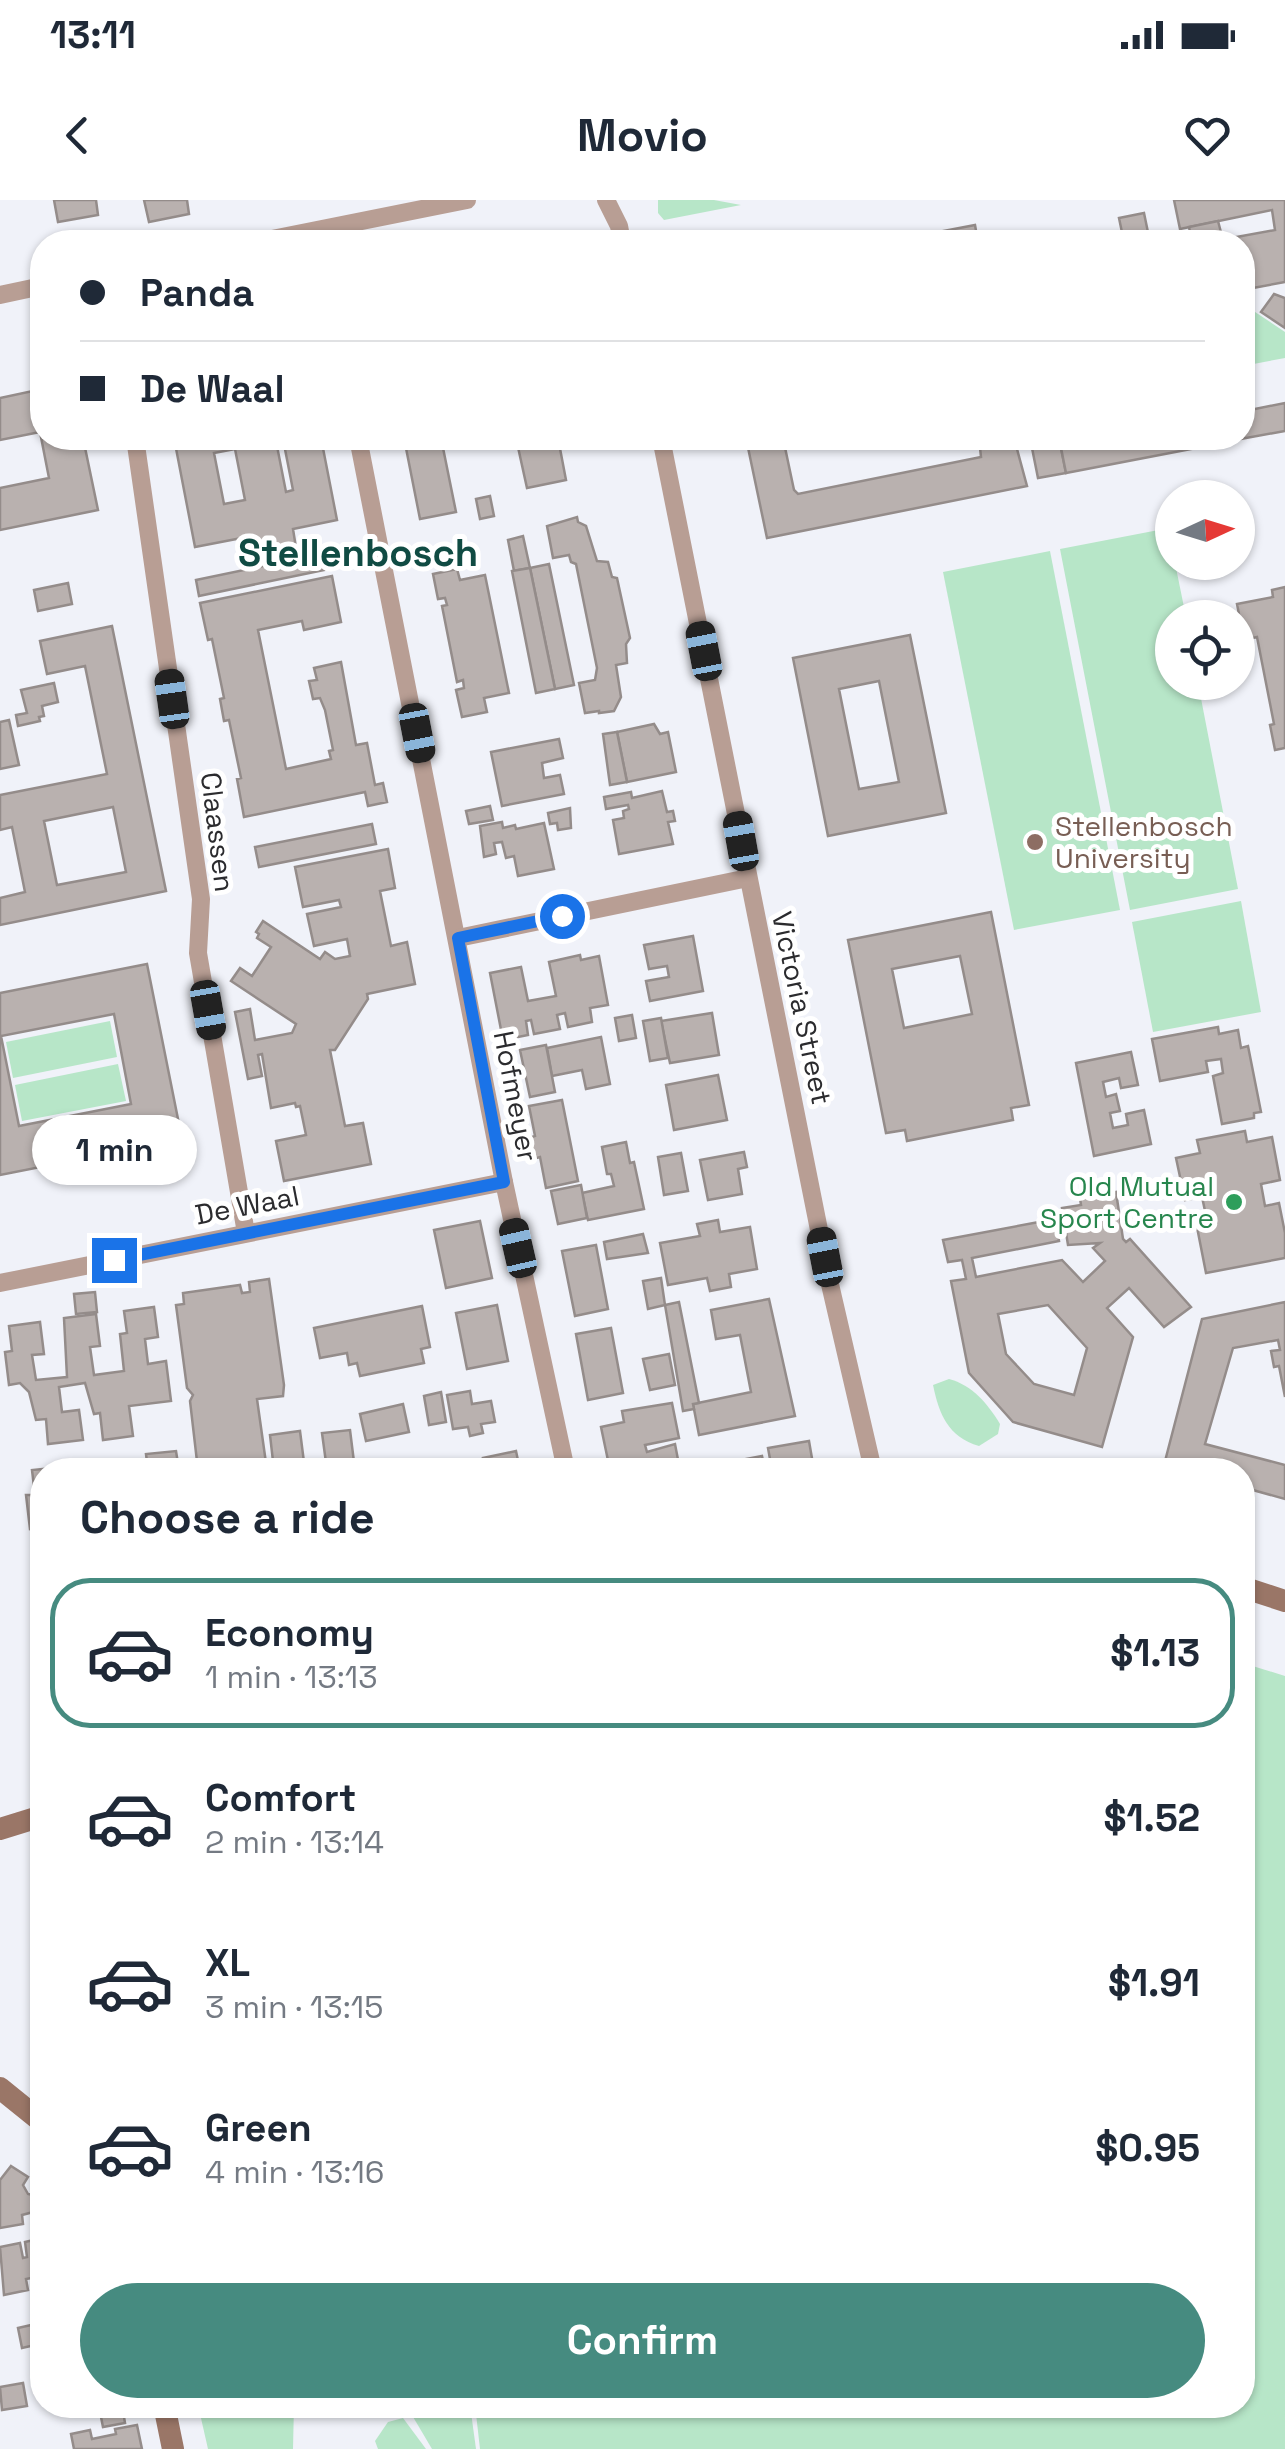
<!DOCTYPE html>
<html lang="en">
<head>
<meta charset="utf-8">
<style>
  :root { --surface:#fff; --page:#f6f6f7; --text:#1f2937; --muted:#747a83; --line:#e0e1e3; --accent:#468b80 }
  body { margin:0; font-family:"Space Grotesk",sans-serif; background:var(--page); color:var(--text); height:100vh; display:flex; flex-direction:column; font-size:38px; white-space:nowrap }
  * { box-sizing:border-box; margin:0 }
  p { font-size:32px; color:var(--muted) }
  .icon { flex:none; width:55px; height:55px; fill:none; stroke:currentColor; stroke-width:2; stroke-linecap:round; stroke-linejoin:round }
  .map { position:relative; flex:1; overflow:hidden }
  .side { position:absolute; left:30px; top:1258px; width:1225px; height:960px; display:flex; flex-direction:column; background:var(--surface); border-radius:40px; box-shadow:0 2px 8px #0004 }
  .side>* { flex:none }
  .hud { position:absolute; left:30px; top:30px; width:1225px; height:220px; border-radius:40px; box-shadow:0 2px 8px #0004; display:grid; align-content:center; height:220px; padding:0 50px; background:var(--surface) }
  .needle { width:65px; rotate:86deg }
  .controls { position:absolute; left:1155px; top:280px; display:grid; gap:20px }
  .controls a { display:grid; place-items:center; width:100px; height:100px; border-radius:50%; background:var(--surface); box-shadow:0 2px 8px #0004; font-size:50px }
  .end { position:absolute; width:45px; height:45px; margin:-22px; border:12px solid #1a73e8; background:#fff; box-shadow:0 0 0 5px #fff }
  .from { border-radius:50% }
  .bubble { position:absolute; height:70px; border-radius:35px; background:var(--surface); box-shadow:0 2px 8px #0004; font-size:32px; font-weight:700; line-height:70px; text-align:center }
  .car { position:absolute; width:30px; height:60px; margin:-30px -15px; border-radius:12px; box-shadow:0 0 8px 2px #0007; background:linear-gradient(#222 24%,#8ab4d8 0 40%,#222 0 76%,#8ab4d8 0 86%,#222 0) }
  .hud b { display:flex; align-items:center; gap:35px; height:95px; font-size:38px }
  .hud b+b { border-top:2px solid var(--line) }
  .hud i { width:25px; height:25px; background:var(--text) }
  ul { padding:0; list-style:none }
  li { display:flex; align-items:center; gap:30px; height:150px; margin:0 20px 15px; padding:0 30px; border:5px solid transparent; border-radius:40px }
  li div { flex:1 }
  li b { display:block; font-size:38px }
  li em { font-style:normal; font-weight:700 }
  li.active { border-color:var(--accent) }
  li>.icon { width:90px; height:90px; stroke-width:1.5 }
  h2 { padding:0 50px; font-size:45px; line-height:120px }
  .button { display:flex; gap:20px; margin-top:auto; padding:20px 50px }
  .button a { flex:1; height:115px; border-radius:60px; background:var(--accent); color:#fff; font-size:40px; font-weight:700; line-height:115px; text-align:center }
  .status { display:flex; justify-content:space-between; align-items:center; height:70px; padding:0 50px; background:var(--surface); direction:ltr }
  .status svg { height:28px; fill:currentColor }
  header { display:flex; justify-content:space-between; align-items:center; height:130px; padding:0 50px; background:var(--surface); font-size:45px; font-weight:700 }
  .map>svg:first-child { display:block }
  .green { fill:#b7e6c8 }
  .building { fill:#b9b1af; stroke:#948c8a; stroke-width:2.5; fill-rule:evenodd }
  .lines { fill:none; stroke-linecap:round; stroke-linejoin:round }
  .street { stroke:#b89e94; stroke-width:18 }
  .secondary { stroke:#9a7667; stroke-width:22 }
  .route { stroke:#1a73e8; stroke-width:12 }
  .education-dot { fill:#8d6e63; stroke:#fff; stroke-width:4 }
  .leisure-dot { fill:#2e9e5b; stroke:#fff; stroke-width:4 }
  .labels { text-anchor:middle; stroke-width:10; stroke-linejoin:round; paint-order:stroke }
  .education-label { font-size:28px; fill:#785e54; stroke:#fff; text-anchor:start }
  .street-label { font-size:28px; fill:#2b2b2e; stroke:#fff }
  .leisure-label { font-size:28px; fill:#27864d; stroke:#fff; text-anchor:end }
  .district-label { font-size:38px; font-weight:bold; fill:#104b43; stroke:#fff }
</style>
</head>
<body>
<div class="status"><b>13:11</b><svg viewBox="0 0 49 12"><path d="M0 12V9h3v3zM5 12V6h3v6zM10 12V3h3v9zM15 12V0h3v12zM26 1h20v11H26zM47 4h2v5h-2z"/></svg></div>
<header><svg class="icon" aria-label="back" viewBox="0 0 24 24"><path d="M15 5l-7 7 7 7"/></svg>Movio<svg class="icon" aria-label="heart" viewBox="0 0 24 24"><path d="M12 20l-8-8c-3-5 5-10 8-4 3-6 11-1 8 4z"/></svg></header>
<div class="map">
<svg width="1285" height="2249" viewBox="0 0 1285 2249">
  <rect width="100%" height="100%" fill="#f0f2f9"/>
  <g class="green">
    <path d="M658,0H714L741,5L664,20L658,13Z"/>
    <path d="M1246,106L1285,132V158L1243,166V107Z"/>
    <path d="M1169,328L1172,362L1175,363L1186,417L1172,418V482L1198,483L1238,689L1130,710L1060,349Z"/>
    <path d="M1050,351L1120,710L1014,730L943,372Z"/>
    <path d="M1241,701L1261,812L1153,832L1132,722Z"/>
    <path d="M110,821L117,857L13,878L6,842Z"/>
    <path d="M118,864L126,901L22,921L15,885Z"/>
    <path d="M949,1179C972,1185 988,1204 1000,1224L998,1234L979,1246C948,1237 939,1214 933,1185Z"/>
    <path d="M1243,1463L1285,1476V2249H480L475,2205H1242Z"/>
    <path d="M198,2205H294L293,2249H208Z"/>
    <path d="M406,2205H470L476,2249H432Z"/>
    <path d="M403,2218L426,2249H378L375,2241L388,2222Z"/>
  </g>
  <g class="building">
    <path d="M54,0H96L98,15L58,22Z"/>
    <path d="M144,0H187L189,14L149,22Z"/>
    <path d="M1174,0H1285V82L1253,88L1252,80L1242,82V42H1232L1231,38L1275,30L1272,10L1180,29Z"/>
    <path d="M1144,13L1150,42H1124L1119,18Z"/>
    <path d="M1218,21L1223,40L1231,38L1232,42H1192L1189,27Z"/>
    <path d="M975,25L978,42H886Z"/>
    <path d="M1274,94L1285,98V128L1261,112Z"/>
    <path d="M42,189V238H83L98,310L0,330V288L49,278L40,232L0,240V198Z"/>
    <path d="M1248,201L1250,210L1285,203V231L1224,242L1223,238H1242V202Z"/>
    <path d="M174,238H321L337,320L293,329L297,354L257,361L252,336L195,347ZM283,239L293,290L286,292L276,241ZM235,249L245,300L224,304L214,253Z"/>
    <path d="M404,238H441L456,312L420,319Z"/>
    <path d="M516,238H558L566,280L527,288Z"/>
    <path d="M746,238H783L794,290L798,294L981,257L979,238H1014L1027,286L767,338Z"/>
    <path d="M1030,238H1059L1066,273L1038,278Z"/>
    <path d="M1059,238H1189L1191,249L1066,273Z"/>
    <path d="M490,296L494,316L480,319L476,299Z"/>
    <path d="M577,317L578,322L586,326L597,361L608,362L612,377L617,378L630,438L626,444L627,463L616,465L621,497L614,511L599,513V511L585,513L579,483L595,480L597,468L576,364L571,362L569,355L553,358L547,326Z"/>
    <path d="M523,336L530,368L514,371L508,340Z"/>
    <path d="M321,354L324,370L199,396L196,380Z"/>
    <path d="M549,364L574,485L555,489L530,368Z"/>
    <path d="M530,368L555,489L536,493L512,371Z"/>
    <path d="M457,369L460,380L485,375L509,493L484,498L487,512L462,517L456,490L464,488L463,480L457,482L442,406L447,405L445,398L438,399L433,374Z"/>
    <path d="M332,376L341,422L304,430L302,421L258,430L286,569L331,559L329,551L333,550L325,510L320,498L313,499L309,481L317,480L314,468L341,462L356,545L367,543L375,585L383,583L387,602L368,606L365,592L244,617L237,579L241,578L229,520L224,521L220,499L224,498L212,439L208,440L200,403Z"/>
    <path d="M68,383L72,404L38,411L34,390Z"/>
    <path d="M1285,387V548L1275,550L1270,525L1274,524L1257,437L1244,440L1237,404L1273,397L1272,390Z"/>
    <path d="M112,426L166,691L0,725V698L25,692L12,627L0,630V595L107,574L85,466L47,474L40,441ZM113,607L126,672L57,685L44,621Z"/>
    <path d="M910,435L946,613L828,636L793,458ZM879,481L899,582L859,589L839,489Z"/>
    <path d="M54,483L58,502L42,506L44,516L39,517L40,521L18,526L16,515L27,513L21,490Z"/>
    <path d="M9,520L19,565L0,569V522Z"/>
    <path d="M654,524L660,534L668,532L676,572L627,582L617,532Z"/>
    <path d="M617,532L627,582L610,585L603,534Z"/>
    <path d="M559,539L563,558L542,563L544,578L560,575L564,594L502,606L491,552Z"/>
    <path d="M662,591L667,612L673,611L675,621L668,622L673,644L619,654L613,620L624,618L623,611L629,609L628,605L606,609L604,597L631,592L632,598Z"/>
    <path d="M490,606L493,620L469,624L466,611Z"/>
    <path d="M570,608L571,628L558,630L557,623L550,624L548,613Z"/>
    <path d="M502,622L503,628L515,625L516,629L544,623L554,669L518,676L514,656L506,658L502,642L494,643L496,654L484,657L480,626Z"/>
    <path d="M372,624L376,644L259,667L255,647Z"/>
    <path d="M388,649L395,688L380,691L391,746L407,742L415,784L367,794L368,799L335,850H330L345,926L363,923L371,964L284,981L276,941L306,935L300,906L296,907L295,903L271,908L262,854L258,855L262,876L248,879L235,812L250,809L255,840L292,833L296,824L231,781L240,768L252,776L271,747L257,738L259,734L256,732L263,721L320,759L325,752L335,759L350,756L347,739L314,746L307,714L341,707L339,700L303,707L295,667Z"/>
    <path d="M991,712L1029,905L1011,908L1013,920L907,941L905,930L886,933L848,740ZM960,756L972,814L904,828L892,769Z"/>
    <path d="M693,736L703,791L650,801L646,781L669,777L667,766L649,769L644,745Z"/>
    <path d="M580,755L581,760L599,756L608,805L590,808L592,822L568,827L565,813L557,815L560,829L534,834L531,820L526,821L528,835L503,840L490,773L521,767L528,801L556,796L549,762Z"/>
    <path d="M147,764L182,939L0,975V793ZM114,814L131,904L19,926L1,836Z"/>
    <path d="M712,813L719,855L670,863L661,821Z"/>
    <path d="M632,815L636,838L619,841L615,818Z"/>
    <path d="M661,818L668,858L650,861L643,821Z"/>
    <path d="M1218,827L1219,834L1238,830L1241,848L1248,846L1261,912L1254,913V918L1222,924L1213,876L1223,873L1221,859L1206,861L1208,872L1160,881L1152,839Z"/>
    <path d="M601,837L610,884L586,889L582,870L552,876L547,848Z"/>
    <path d="M546,845L555,892L530,897L520,850Z"/>
    <path d="M1131,852L1138,885L1121,888L1119,878L1103,882L1106,897L1116,894L1120,911L1110,913L1113,928L1128,925L1126,914L1144,910L1151,944L1094,956L1076,863Z"/>
    <path d="M718,875L727,920L674,930L666,885Z"/>
    <path d="M562,900L578,981L546,988L540,957L533,959L529,938L535,936L529,906Z"/>
    <path d="M1245,931L1247,942L1272,937L1280,980L1261,984L1265,1006L1279,1003L1285,1033V1058L1206,1073L1196,1022L1207,1020L1202,997L1185,1000L1176,958L1200,953L1197,940Z"/>
    <path d="M626,942L630,963L634,962L644,1009L588,1020L582,993L614,986L611,974H607L602,947Z"/>
    <path d="M744,952L747,967L738,969L742,994L708,1000L700,960Z"/>
    <path d="M681,953L688,991L664,995L658,957Z"/>
    <path d="M581,985L587,1018L558,1024L551,991Z"/>
    <path d="M1116,992L1123,1039L1126,1042L1130,1039L1191,1107L1164,1127L1129,1088L1107,1108L1133,1137L1102,1247L1013,1222L969,1173L951,1081L966,1079L962,1060L948,1062L943,1040L1055,1019L1059,1041L972,1058L976,1077L1062,1060L1083,1082L1105,1061L1093,1048L1100,1043L1068,1045L1062,1008L1081,1005L1080,998ZM1048,1105L1087,1148L1074,1195L1034,1184L1006,1154L998,1114Z"/>
    <path d="M718,1020L720,1032L750,1027L757,1069L729,1074L731,1087L710,1091L707,1078L668,1085L660,1043L700,1036L697,1024Z"/>
    <path d="M480,1021L492,1078L446,1088L434,1030Z"/>
    <path d="M643,1034L648,1053L607,1059L604,1042Z"/>
    <path d="M596,1045L608,1109L575,1116L562,1051Z"/>
    <path d="M661,1078L665,1105L648,1109L643,1081Z"/>
    <path d="M269,1079L284,1185L283,1196L257,1199L266,1263L261,1270H198L190,1201L193,1195L187,1188L176,1105L184,1104L183,1093L240,1085L242,1093L250,1092L249,1082Z"/>
    <path d="M95,1092L97,1112L76,1114L74,1094Z"/>
    <path d="M769,1099L795,1216L699,1235L693,1204L751,1192L740,1135L716,1139L711,1110Z"/>
    <path d="M679,1102L699,1203L693,1204L694,1209L683,1211L665,1105Z"/>
    <path d="M1285,1102V1197L1279,1166L1274,1167L1271,1151L1280,1150L1278,1140L1233,1148L1205,1244L1285,1265V1299L1242,1287V1270H1183L1164,1265L1202,1119Z"/>
    <path d="M497,1105L508,1161L467,1169L456,1113Z"/>
    <path d="M422,1106L430,1147L421,1149L424,1163L360,1176L357,1163L349,1165L347,1153L320,1158L314,1128Z"/>
    <path d="M154,1107L158,1137L145,1139L148,1164L166,1161L171,1201L129,1206L133,1236L103,1240L100,1213L94,1214L85,1183L59,1187L62,1212L79,1210L83,1240L48,1244L46,1219L36,1220L29,1192L20,1183L9,1185L5,1152L12,1151L9,1126L40,1122L44,1154L32,1155L36,1180L67,1177L64,1118L96,1114L100,1146L90,1147L94,1175L124,1171L120,1134L127,1133L124,1111Z"/>
    <path d="M611,1128L623,1193L588,1200L576,1134Z"/>
    <path d="M669,1154L675,1185L650,1190L643,1159Z"/>
    <path d="M470,1191L472,1204L491,1201L495,1222L481,1224L483,1233L470,1236L468,1227L453,1229L447,1195Z"/>
    <path d="M441,1192L446,1222L429,1225L424,1196Z"/>
    <path d="M672,1203L679,1238L645,1245L647,1252L675,1244L680,1270H610L601,1227L624,1222L622,1211Z"/>
    <path d="M403,1204L409,1232L366,1241L360,1214Z"/>
    <path d="M350,1230L355,1270H327L322,1233Z"/>
    <path d="M300,1231L305,1270H274L270,1235Z"/>
    <path d="M809,1241L814,1270H772L768,1248Z"/>
    <path d="M176,1251L179,1270H148L146,1254Z"/>
    <path d="M516,1251L520,1270H486L483,1258Z"/>
    <path d="M762,1256L765,1270H716L715,1265Z"/>
    <path d="M119,1260L120,1270H90L89,1263Z"/>
    <path d="M63,1267V1270H42V1327L30,1329L26,1295H35L32,1270Z"/>
    <path d="M11,1966L28,1977L23,1985L28,1994L33,1995L37,2011L22,2015L23,2024L0,2028V1980Z"/>
    <path d="M42,2038V2076L26,2079L28,2090L4,2095L0,2047L20,2043L23,2058L27,2057L25,2042Z"/>
    <path d="M31,2125L35,2145L22,2148L18,2128Z"/>
    <path d="M42,2163V2199L39,2200L32,2165Z"/>
    <path d="M23,2183L27,2206L2,2210L0,2187Z"/>
    <path d="M122,2205L125,2223L103,2227L99,2207Z"/>
    <path d="M137,2225L142,2249H74L71,2234L90,2230L92,2239L116,2234L115,2229Z"/>
  </g>
  <g class="lines">
    <g class="street">
      <path d="M606,0L619,26L622,42"/>
      <path d="M257,42L467,0"/>
      <path d="M0,95L42,86"/>
      <path d="M135,238L201,699L198,753L246,1033"/>
      <path d="M358,238L504,982L566,1270"/>
      <path d="M661,238L829,1080L873,1270"/>
      <path d="M458,738L748,678"/>
      <path d="M0,1083L504,982"/>
    </g>
    <g class="secondary">
      <path d="M1242,1387L1285,1401"/>
      <path d="M0,1629L42,1616"/>
      <path d="M0,1888L42,1922"/>
      <path d="M164,2205L173,2249"/>
    </g>
  </g>
  <g class="lines">
    <path class="route" d="M114,1060L504,982L458,738L562,716"/>
  </g>
  <circle class="education-dot" cx="1035" cy="642" r="10"/>
  <circle class="leisure-dot" cx="1234" cy="1002" r="10"/>
  <g class="labels">
    <g class="education-label">
      <text x="1055" y="636">Stellenbosch<tspan x="1055" dy="32">University</tspan></text>
    </g>
    <g class="street-label">
      <text transform="translate(218 632) rotate(83)" y="10">Claassen</text>
      <text transform="translate(802 808) rotate(78)" y="10">Victoria Street</text>
      <text transform="translate(516 896) rotate(79)" y="10">Hofmeyer</text>
      <text transform="translate(247 1005) rotate(-11)" y="10">De Waal</text>
    </g>
    <g class="leisure-label">
      <text x="1214" y="996">Old Mutual<tspan x="1214" dy="32">Sport Centre</tspan></text>
    </g>
    <g class="district-label">
      <text x="358" y="366">Stellenbosch</text>
    </g>
  </g>
</svg>
<div class="controls">
<a><svg class="needle" viewBox="-14 -14 28 28"><path d="M0-13l5 13h-10z" fill="#e53935"/><path d="M0 13l5-13h-10z" fill="#747a83"/></svg></a>
<a><svg class="icon" aria-label="locate" viewBox="0 0 24 24"><circle cx="12" cy="12" r="6"/><path d="M12 2v4M12 18v4M2 12h4M18 12h4"/></svg></a>
</div>
<i class="end from" style="left:562px;top:716px"></i>
<i class="end" style="left:114px;top:1060px"></i>
<div class="bubble" style="left:32px;top:915px;width:165px">1 min</div>
<i class="car" style="left:704px;top:451px;rotate:349deg"></i>
<i class="car" style="left:172px;top:499px;rotate:352deg"></i>
<i class="car" style="left:417px;top:533px;rotate:169deg"></i>
<i class="car" style="left:741px;top:641px;rotate:350deg"></i>
<i class="car" style="left:208px;top:810px;rotate:170deg"></i>
<i class="car" style="left:518px;top:1048px;rotate:347deg"></i>
<i class="car" style="left:825px;top:1057px;rotate:349deg"></i>
<div class="hud">
<b><i class="from"></i>Panda</b>
<b><i></i>De Waal</b>
</div>
<section class="side">
<h2>Choose a ride</h2>
<ul>
<li class="active"><svg class="icon" aria-label="car" viewBox="0 0 24 24"><path d="M5 17H2v-5l4-1 3-4h7l3 4 3 1v5h-3M9 17h6M6 11h13"/><circle cx="7" cy="17" r="2"/><circle cx="17" cy="17" r="2"/></svg><div><b>Economy</b><p>1 min · 13:13</p></div><em>$1.13</em></li>
<li><svg class="icon" aria-label="car" viewBox="0 0 24 24"><path d="M5 17H2v-5l4-1 3-4h7l3 4 3 1v5h-3M9 17h6M6 11h13"/><circle cx="7" cy="17" r="2"/><circle cx="17" cy="17" r="2"/></svg><div><b>Comfort</b><p>2 min · 13:14</p></div><em>$1.52</em></li>
<li><svg class="icon" aria-label="car" viewBox="0 0 24 24"><path d="M5 17H2v-5l4-1 3-4h7l3 4 3 1v5h-3M9 17h6M6 11h13"/><circle cx="7" cy="17" r="2"/><circle cx="17" cy="17" r="2"/></svg><div><b>XL</b><p>3 min · 13:15</p></div><em>$1.91</em></li>
<li><svg class="icon" aria-label="car" viewBox="0 0 24 24"><path d="M5 17H2v-5l4-1 3-4h7l3 4 3 1v5h-3M9 17h6M6 11h13"/><circle cx="7" cy="17" r="2"/><circle cx="17" cy="17" r="2"/></svg><div><b>Green</b><p>4 min · 13:16</p></div><em>$0.95</em></li>
</ul>
<div class="button"><a>Confirm</a></div>
</section>
</div>
</body>
</html>
